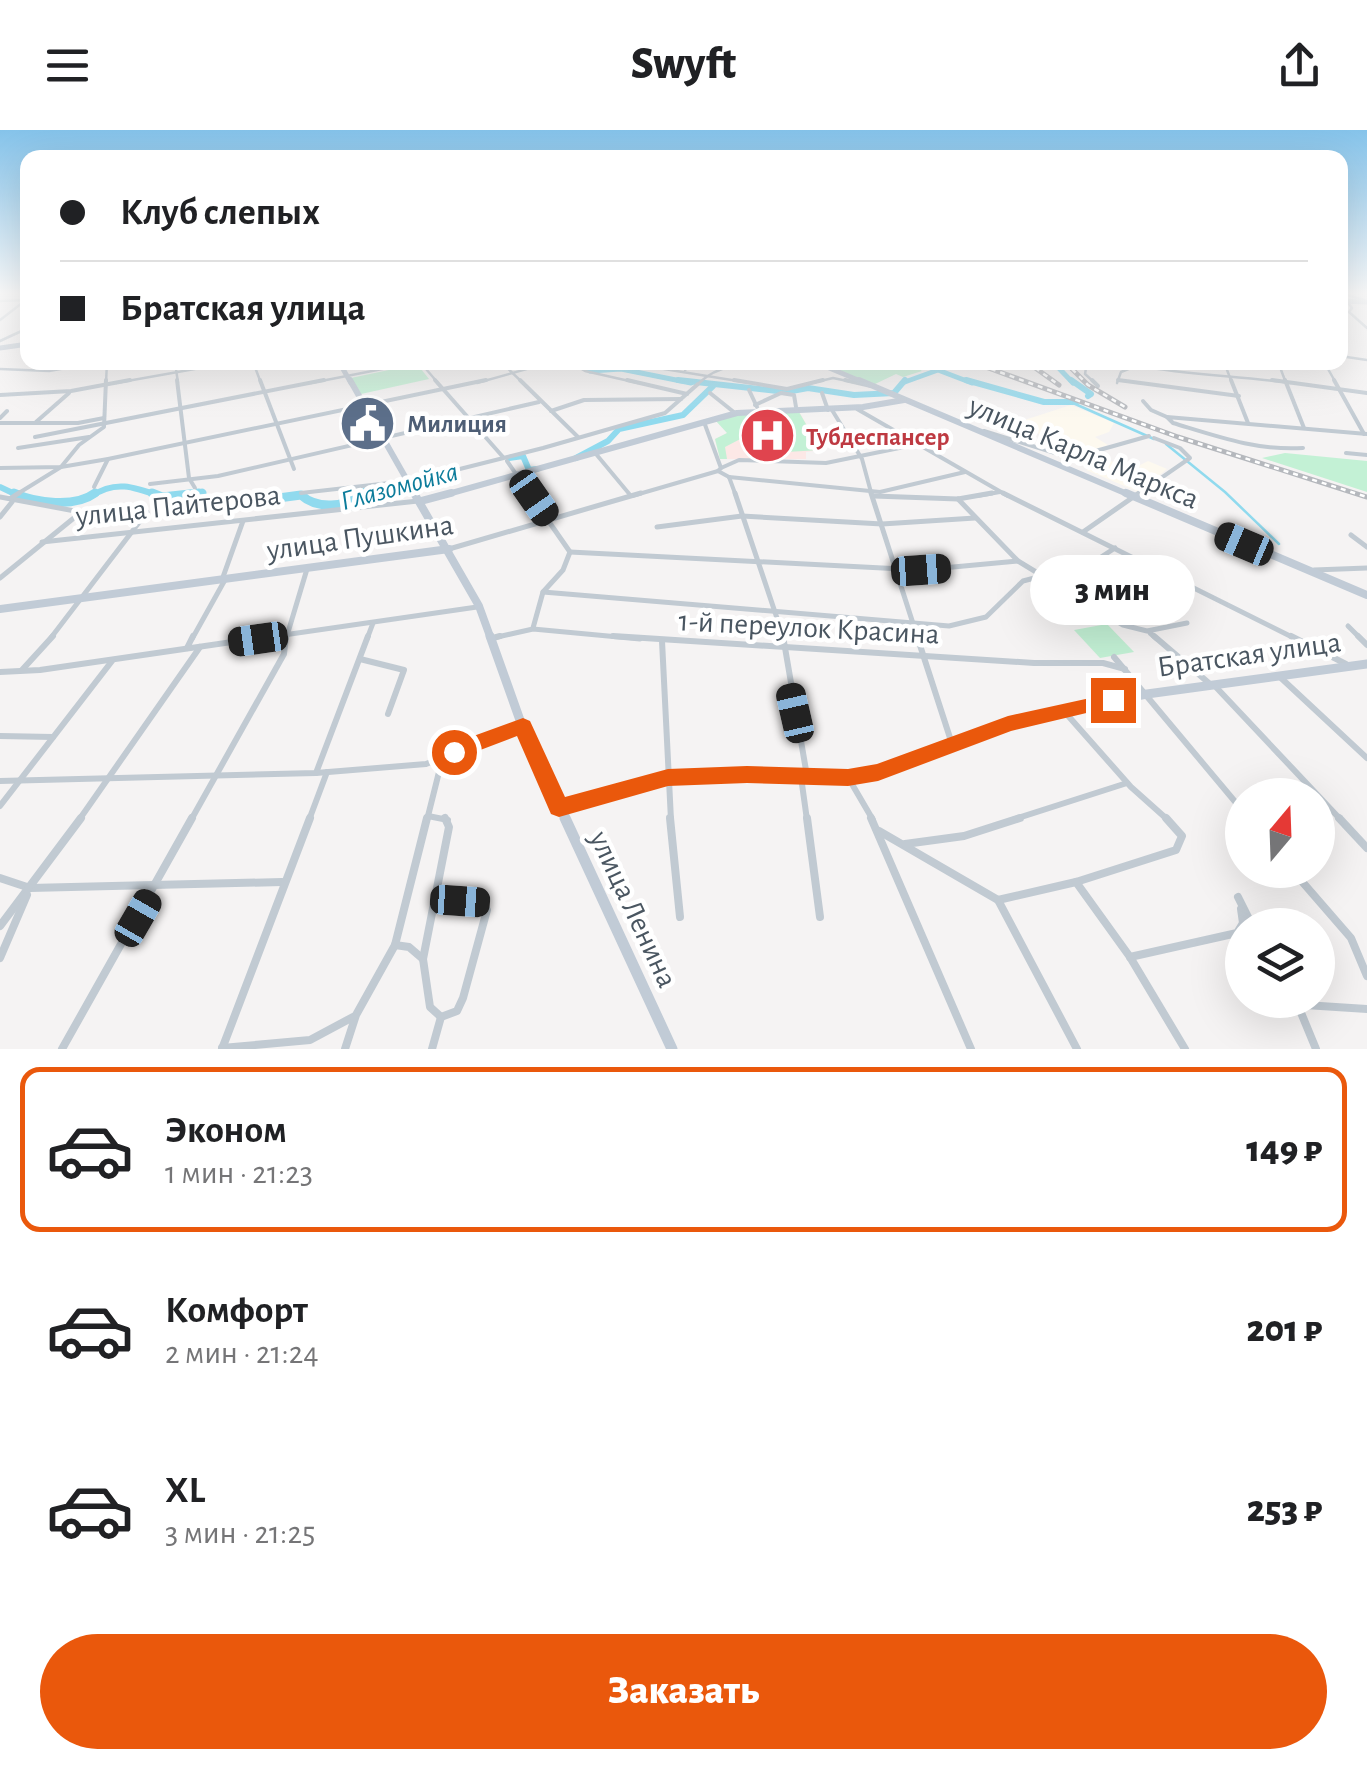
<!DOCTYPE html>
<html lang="ru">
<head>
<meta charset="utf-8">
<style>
  :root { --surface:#fff; --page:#f6f6f6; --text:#202124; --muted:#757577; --line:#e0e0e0; --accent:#ea580c }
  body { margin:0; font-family:"Alegreya Sans",sans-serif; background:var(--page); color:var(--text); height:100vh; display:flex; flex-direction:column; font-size:38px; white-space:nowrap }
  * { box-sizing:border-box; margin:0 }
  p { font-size:32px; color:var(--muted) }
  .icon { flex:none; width:55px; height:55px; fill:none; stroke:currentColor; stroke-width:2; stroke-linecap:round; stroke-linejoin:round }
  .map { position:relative; height:919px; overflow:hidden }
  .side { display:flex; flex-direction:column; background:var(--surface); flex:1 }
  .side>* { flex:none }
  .banner { position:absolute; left:20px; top:20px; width:1328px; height:220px; border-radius:20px; box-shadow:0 10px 40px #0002; display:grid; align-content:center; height:220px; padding:0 40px; background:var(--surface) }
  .needle { width:65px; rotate:19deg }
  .controls { position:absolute; left:1225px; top:648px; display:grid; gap:20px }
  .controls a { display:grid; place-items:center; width:110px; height:110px; border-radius:50%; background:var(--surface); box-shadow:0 10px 40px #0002; font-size:50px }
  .end { position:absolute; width:45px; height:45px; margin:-22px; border:12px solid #ea580c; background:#fff; box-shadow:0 0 0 5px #fff }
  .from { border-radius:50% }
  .bubble { position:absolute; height:70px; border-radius:35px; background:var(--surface); box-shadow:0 10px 40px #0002; font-size:32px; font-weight:800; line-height:70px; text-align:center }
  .car { position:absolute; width:30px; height:60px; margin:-30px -15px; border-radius:12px; box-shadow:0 0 8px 2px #0007; background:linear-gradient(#222 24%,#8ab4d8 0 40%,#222 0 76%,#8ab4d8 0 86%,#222 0) }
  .banner b { display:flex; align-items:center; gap:35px; height:95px; font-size:38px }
  .banner b+b { border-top:2px solid var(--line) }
  .banner i { width:25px; height:25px; background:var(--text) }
  ul { padding:18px 0 0; list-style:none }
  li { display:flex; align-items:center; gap:30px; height:165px; margin:0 20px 15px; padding:0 20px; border:5px solid transparent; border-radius:20px }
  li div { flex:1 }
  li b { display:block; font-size:38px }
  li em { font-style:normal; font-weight:800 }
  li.current { border-color:var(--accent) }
  li>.icon { width:90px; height:90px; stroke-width:1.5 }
  .button { display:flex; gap:20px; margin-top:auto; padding:20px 40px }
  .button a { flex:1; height:115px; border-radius:60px; background:var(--accent); color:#fff; font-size:40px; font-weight:800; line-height:115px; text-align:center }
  header { display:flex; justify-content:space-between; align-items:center; height:130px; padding:0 40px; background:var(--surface); font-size:45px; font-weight:800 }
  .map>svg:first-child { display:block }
  .commercial { fill:#fdf9ef }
  .medical { fill:#fce8e6 }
  .green { fill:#c3f1d5 }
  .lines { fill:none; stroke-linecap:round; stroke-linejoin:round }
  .stream { stroke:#90daee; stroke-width:2.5 }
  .river-far2 { stroke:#90daee; stroke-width:5 }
  .river-far1 { stroke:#90daee; stroke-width:6 }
  .river { stroke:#90daee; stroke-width:9 }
  .street-far4 { stroke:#c1cad2; stroke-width:2.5 }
  .street-far3 { stroke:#c1cad2; stroke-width:4 }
  .street-far2 { stroke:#c1cad2; stroke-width:5 }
  .street-far1 { stroke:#c1cad2; stroke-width:6 }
  .street { stroke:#c1cad2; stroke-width:8 }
  .secondary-far4 { stroke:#c1cbd6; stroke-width:5 }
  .secondary-far3 { stroke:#c1cbd6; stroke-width:6 }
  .secondary-far2 { stroke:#c1cbd6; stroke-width:8 }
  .secondary-far1 { stroke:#c1cbd6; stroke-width:9 }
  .secondary { stroke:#c1cbd6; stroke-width:11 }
  .rail-casing { stroke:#b5b8bd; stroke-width:5 }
  .rail { stroke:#fff; stroke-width:2.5; stroke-dasharray:5; stroke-linecap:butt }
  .route { fill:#ea580c }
  .labels { text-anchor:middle; stroke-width:9; stroke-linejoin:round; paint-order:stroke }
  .far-service-label { font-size:25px; font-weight:bold; fill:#4e5e75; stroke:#fff; text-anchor:start }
  .far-health-label { font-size:25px; font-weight:bold; fill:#be3a42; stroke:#fff; text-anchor:start }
  .far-water-label { font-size:28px; font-style:italic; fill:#0c7c9b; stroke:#fff }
  .street-label { font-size:30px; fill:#4a5661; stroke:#fff }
</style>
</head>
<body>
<header><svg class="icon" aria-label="menu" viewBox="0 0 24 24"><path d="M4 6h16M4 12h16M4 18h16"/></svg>Swyft<svg class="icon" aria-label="share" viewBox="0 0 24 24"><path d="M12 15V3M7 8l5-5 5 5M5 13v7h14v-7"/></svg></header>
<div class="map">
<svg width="1367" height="919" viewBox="0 0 1367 919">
  <rect width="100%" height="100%" fill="#f5f3f3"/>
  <g class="commercial">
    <path d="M1071,275L1114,293L1109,302L1095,307L1108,315L1091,320L1077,313L1065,317L1037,303L1016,309L997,299Z"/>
    <path d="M1108,330L1132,339L1148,331L1167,339L1139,362L1086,340Z"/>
  </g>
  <path class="medical" d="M800,283L821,320L806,322V329H720L715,309L727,303L722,297Z"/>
  <g class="green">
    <path d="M842,232L934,233L918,238L922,241L903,247L896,244L873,255L828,236Z"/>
    <path d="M417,234L429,249L361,264L351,248Z"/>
    <path d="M746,282H799L821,320L786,322L762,317L761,329H750L751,311L765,310L750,304L725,317L727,329H720L715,309L727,303L715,290Z"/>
    <path d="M1285,323L1367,331V362L1262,328Z"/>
    <path d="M1107,494L1134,522L1100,528L1074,500Z"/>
  </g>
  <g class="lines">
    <g class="stream">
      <path d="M1073,273L1154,309"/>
      <path d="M1166,314L1225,362L1279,414"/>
    </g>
    <g class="river-far2">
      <path d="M578,232L590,241L621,239L691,253"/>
      <path d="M1053,232L1073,253"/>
      <path d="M902,253L938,240L972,253"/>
    </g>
    <g class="river-far1">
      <path d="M678,250L786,262L808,258L854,265L894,263L905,250"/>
      <path d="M966,250L1044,272H1076"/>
      <path d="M1071,250L1091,264L1088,266"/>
      <path d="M509,328L523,326L529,340L537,339"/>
      <path d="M576,328L608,311L619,299L683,285L713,256"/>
      <path d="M0,357L19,366"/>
      <path d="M92,366C115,350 134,357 159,366"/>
      <path d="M174,366L202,363L201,366"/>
      <path d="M295,366H302"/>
      <path d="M359,366L368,358L431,348"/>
    </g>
    <g class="river">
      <path d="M14,363C36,373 75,378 95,363"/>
      <path d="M152,363L162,367L199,363"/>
      <path d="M202,363L197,377L202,378L301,365C316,379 346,378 362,363"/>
    </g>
    <g class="street-far4">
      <path d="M1341,163L1364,170"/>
      <path d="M0,171L27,170"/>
      <path d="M1347,171L1352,178L1349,182L1367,198"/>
      <path d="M0,190L26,170"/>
      <path d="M0,211L28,198"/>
      <path d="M1340,226L1367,230"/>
      <path d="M175,232L178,253"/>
      <path d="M253,232L261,253"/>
      <path d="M420,232L438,253"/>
      <path d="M501,232L523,253"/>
      <path d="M570,232L585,241L638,253"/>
      <path d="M621,232L750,253"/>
      <path d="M1087,232L1085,244L1095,253"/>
      <path d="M1224,232L1232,253"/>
      <path d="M1278,232L1286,253"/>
      <path d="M1324,232L1336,253"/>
      <path d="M1138,236C1190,245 1239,246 1291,253"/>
      <path d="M0,239L49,241L101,232"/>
      <path d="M685,240L696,232"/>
      <path d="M106,253L107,232"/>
      <path d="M116,253L234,232"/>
      <path d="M311,253L418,232"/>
      <path d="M477,253L552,232"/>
      <path d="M699,253C725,227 766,236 799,232"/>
      <path d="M812,253L833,248L857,253"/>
      <path d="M1117,253L1121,242L1146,232"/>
    </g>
    <g class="street-far3">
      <path d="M177,250L189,348L195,358"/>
      <path d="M260,250L294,339"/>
      <path d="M435,250L503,327"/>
      <path d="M520,250L578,307"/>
      <path d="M627,250L687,264"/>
      <path d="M734,250L787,259L823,250"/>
      <path d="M845,250L871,256"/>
      <path d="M1092,250L1098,256"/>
      <path d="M1118,250L1239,266"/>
      <path d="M1231,250L1248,293"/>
      <path d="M1272,250L1367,263"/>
      <path d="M1285,250L1304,298"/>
      <path d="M1334,250L1364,304"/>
      <path d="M749,260L757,277"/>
      <path d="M710,263L735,283"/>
      <path d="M822,263L828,280"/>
      <path d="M0,265L71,261L130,250"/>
      <path d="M1143,271L1151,280L1167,287"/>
      <path d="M755,275L781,263L794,265L796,277"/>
      <path d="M857,279L1008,366"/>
      <path d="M832,280L862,329L872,366"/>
      <path d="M551,281L584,270L681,269"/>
      <path d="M0,288L7,281"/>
      <path d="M36,292L69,263"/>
      <path d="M704,292L721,338L718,341L729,347"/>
      <path d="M0,293H78L104,288"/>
      <path d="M984,301L1071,328L1149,306"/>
      <path d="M35,307L324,250"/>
      <path d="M18,318L89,307"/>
      <path d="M1303,318C1257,321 1216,306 1173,293L1167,287L1367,304"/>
      <path d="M1346,323L1367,325"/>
      <path d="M596,324L631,366"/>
      <path d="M507,331L531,366"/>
      <path d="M0,338L61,337L108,329L486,250"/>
      <path d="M721,338L739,330L826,333L914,315"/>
      <path d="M729,347L736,366"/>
      <path d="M729,347L880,362L965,342"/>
      <path d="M150,354L218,346L539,272"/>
      <path d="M94,357L108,329"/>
      <path d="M301,363L416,350L543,318L665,283L698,254"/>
      <path d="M14,366L61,337L79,315L104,297L106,250"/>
      <path d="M632,366L718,341"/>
      <path d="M977,366L1000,362"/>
      <path d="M1135,366L1190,328L1180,318L1154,308"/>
    </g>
    <g class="street-far2">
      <path d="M529,363L570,422L563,440L543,462L533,498"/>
      <path d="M735,363L784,509"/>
      <path d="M871,363L918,509"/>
      <path d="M1003,363L1296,509"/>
      <path d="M874,366L958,369L992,363"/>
      <path d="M0,367L91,384L147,382L50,509"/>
      <path d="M11,368L19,363"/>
      <path d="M958,369L1018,431L1123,495L1147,501L1187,493"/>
      <path d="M0,387L12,372"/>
      <path d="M657,397L742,386L882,394L975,388"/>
      <path d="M1083,402L1139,363"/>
      <path d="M1351,405L1367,417"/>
      <path d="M42,412L418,371"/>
      <path d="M449,419L641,363"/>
      <path d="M570,422L921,440L1018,431"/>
      <path d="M1314,440L1367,438"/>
      <path d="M0,448L80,383"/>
      <path d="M543,462L949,496L986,487L1023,451L1092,433L1115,418"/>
      <path d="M1348,496L1361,509"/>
      <path d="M1150,503L1157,509"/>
      <path d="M493,508L533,499L640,509"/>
      <path d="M192,509L226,448L223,447L243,391"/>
      <path d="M256,509L477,477"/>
      <path d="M286,509L307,439"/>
      <path d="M367,509L373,493"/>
    </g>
    <g class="street-far1">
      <path d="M613,506L1034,533H1103L1125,539"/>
      <path d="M783,506L807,646"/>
      <path d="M917,506L952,614"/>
      <path d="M1154,506L1210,554"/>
      <path d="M1291,506L1346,534"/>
      <path d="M1358,506L1367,515"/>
      <path d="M493,508L500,506"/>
      <path d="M662,511L671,690"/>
      <path d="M187,518L193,506"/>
      <path d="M1114,527L1242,680"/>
      <path d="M360,529L404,540L388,584"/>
      <path d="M22,540L53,506"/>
      <path d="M0,542L40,540L273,506"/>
      <path d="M1281,548L1367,628"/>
      <path d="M1214,555L1341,690"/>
      <path d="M1063,580L1131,657L1168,690"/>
      <path d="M0,606L53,607"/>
      <path d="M316,643L368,506"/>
      <path d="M801,647L807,690"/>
      <path d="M849,649L873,690"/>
      <path d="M0,651L316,643L426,634L523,596"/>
      <path d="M0,676L112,531"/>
      <path d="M428,686L448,690"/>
      <path d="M79,690L200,517"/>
      <path d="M191,690L284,524L286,506"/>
      <path d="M309,690L327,642"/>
      <path d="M427,690L440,638L436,629"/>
      <path d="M1012,690L1127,653"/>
    </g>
    <g class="street">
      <path d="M670,688L680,787"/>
      <path d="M807,688L820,787"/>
      <path d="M871,688L971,919"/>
      <path d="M1339,688L1367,718"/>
      <path d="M879,701L998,770L1076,752L1176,720L1182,706L1166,688"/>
      <path d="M905,714L964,706L1020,688"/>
      <path d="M1292,740L1351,808L1367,846"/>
      <path d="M0,748L30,758L282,752"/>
      <path d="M1076,752L1130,827L1185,919"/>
      <path d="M1238,767L1252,795"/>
      <path d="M436,768L482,772L487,780L463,868L457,881L441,887"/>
      <path d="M998,770L1077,919"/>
      <path d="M0,796L81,688"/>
      <path d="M395,815L409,817L423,829L430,877L441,887"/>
      <path d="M1130,827L1237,803L1243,793L1241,779"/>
      <path d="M0,828L27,765"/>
      <path d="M423,829L449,697L445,688"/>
      <path d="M1258,872L1367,879"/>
      <path d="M1297,873L1316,919"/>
      <path d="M222,918L310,910L353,887"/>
      <path d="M62,919L192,688"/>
      <path d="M222,919L310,688"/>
      <path d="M345,919L356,885L395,815L427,688"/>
      <path d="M432,919L441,887"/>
    </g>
    <g class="secondary-far4">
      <path d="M1340,171L1367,172"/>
      <path d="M0,218L28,214"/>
      <path d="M339,232L351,253"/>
      <path d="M815,232L865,253"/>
    </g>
    <g class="secondary-far3">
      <path d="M350,250L416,366"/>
      <path d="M859,250L1132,366"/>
      <path d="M441,366L737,283L863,277L904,270"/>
    </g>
    <g class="secondary-far2">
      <path d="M414,363L479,476L491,509"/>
      <path d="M1126,363L1367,465"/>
      <path d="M421,371L451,363"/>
      <path d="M0,479L449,419"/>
    </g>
    <g class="secondary-far1">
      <path d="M490,506L521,593L566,690"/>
      <path d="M559,678L668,648L747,644L848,648L878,642L1009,594L1063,580L1147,564L1367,534"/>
    </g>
    <path class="secondary" d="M565,688L672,919"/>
    <defs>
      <g id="rail">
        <path d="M972,232L1178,307L1367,367"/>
        <path d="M1027,232L1059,255"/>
        <path d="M1065,232L1088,255L1125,277"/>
      </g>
    </defs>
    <use href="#rail" class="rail-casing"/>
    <use href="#rail" class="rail"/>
  </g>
  <linearGradient id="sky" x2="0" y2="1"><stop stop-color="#85c3ea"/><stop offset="0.56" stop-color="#fafafa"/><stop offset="1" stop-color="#fafafa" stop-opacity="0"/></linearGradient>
  <rect width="1367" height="291" fill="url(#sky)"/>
  <path class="route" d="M1113,563L1120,565V575L1011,601L878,651L848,656L747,653L668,656L559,687L551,684L517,606L454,630L443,622L446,616L523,588L530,591L565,667L668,639L747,636L848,639L877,634L1008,586Z"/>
  <defs>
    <symbol id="civic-disc" viewBox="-11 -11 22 22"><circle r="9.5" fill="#5c6f8a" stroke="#fff"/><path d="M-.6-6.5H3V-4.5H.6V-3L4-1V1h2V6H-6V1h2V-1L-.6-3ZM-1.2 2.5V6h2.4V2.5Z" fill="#fff"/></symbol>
    <symbol id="hospital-disc" viewBox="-11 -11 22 22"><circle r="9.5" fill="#e0444e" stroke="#fff"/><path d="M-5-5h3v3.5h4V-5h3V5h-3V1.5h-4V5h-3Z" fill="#fff"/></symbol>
  </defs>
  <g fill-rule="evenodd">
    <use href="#civic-disc" x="336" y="262" width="63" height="63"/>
    <use href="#hospital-disc" x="736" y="274" width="63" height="63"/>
  </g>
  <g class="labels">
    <g class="far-service-label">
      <text x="407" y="302">Милиция</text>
    </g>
    <g class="far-health-label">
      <text x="806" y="315">Тубдеспансер</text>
    </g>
    <g class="far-water-label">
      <text transform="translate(399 355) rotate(-15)" y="10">Глазомойка</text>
    </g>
    <g class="street-label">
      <text transform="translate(1084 322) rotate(23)" y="10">улица Карла Маркса</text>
      <text transform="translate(178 375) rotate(-6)" y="10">улица Пайтерова</text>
      <text transform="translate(360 407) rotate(-8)" y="10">улица Пушкина</text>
      <text transform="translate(809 497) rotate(3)" y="10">1-й переулок Красина</text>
      <text transform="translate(1249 524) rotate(-8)" y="10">Братская улица</text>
      <text transform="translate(634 779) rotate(65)" y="10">улица Ленина</text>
    </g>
  </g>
</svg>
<div class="controls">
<a><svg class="needle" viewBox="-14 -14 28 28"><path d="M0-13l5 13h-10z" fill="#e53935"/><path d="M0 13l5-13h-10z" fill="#757577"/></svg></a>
<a><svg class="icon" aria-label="layers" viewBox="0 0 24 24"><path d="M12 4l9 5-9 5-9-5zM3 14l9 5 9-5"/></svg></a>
</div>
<i class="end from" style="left:454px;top:622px"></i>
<i class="end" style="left:1113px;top:570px"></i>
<div class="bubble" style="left:1030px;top:425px;width:165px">3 мин</div>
<i class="car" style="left:534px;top:368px;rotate:145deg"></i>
<i class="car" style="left:1244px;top:414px;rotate:293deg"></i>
<i class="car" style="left:921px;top:440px;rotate:86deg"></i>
<i class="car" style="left:258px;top:509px;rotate:262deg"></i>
<i class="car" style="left:795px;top:583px;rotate:347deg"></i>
<i class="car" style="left:460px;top:771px;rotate:94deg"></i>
<i class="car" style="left:138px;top:788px;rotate:30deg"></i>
<div class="banner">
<b><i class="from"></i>Клуб слепых</b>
<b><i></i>Братская улица</b>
</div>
</div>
<section class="side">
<ul>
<li class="current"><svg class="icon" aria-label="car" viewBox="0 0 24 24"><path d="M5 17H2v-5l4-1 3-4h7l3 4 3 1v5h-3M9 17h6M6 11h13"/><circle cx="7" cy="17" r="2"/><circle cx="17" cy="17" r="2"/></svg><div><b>Эконом</b><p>1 мин · 21:23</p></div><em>149 ₽</em></li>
<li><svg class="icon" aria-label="car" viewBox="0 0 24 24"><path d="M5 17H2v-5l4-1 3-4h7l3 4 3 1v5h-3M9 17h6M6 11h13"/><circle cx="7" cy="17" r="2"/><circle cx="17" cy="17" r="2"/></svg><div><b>Комфорт</b><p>2 мин · 21:24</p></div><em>201 ₽</em></li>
<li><svg class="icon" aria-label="car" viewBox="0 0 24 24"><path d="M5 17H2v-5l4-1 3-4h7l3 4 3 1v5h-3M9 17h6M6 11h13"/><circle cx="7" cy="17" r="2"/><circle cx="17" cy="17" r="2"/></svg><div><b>XL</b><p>3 мин · 21:25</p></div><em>253 ₽</em></li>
</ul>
<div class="button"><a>Заказать</a></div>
</section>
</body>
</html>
